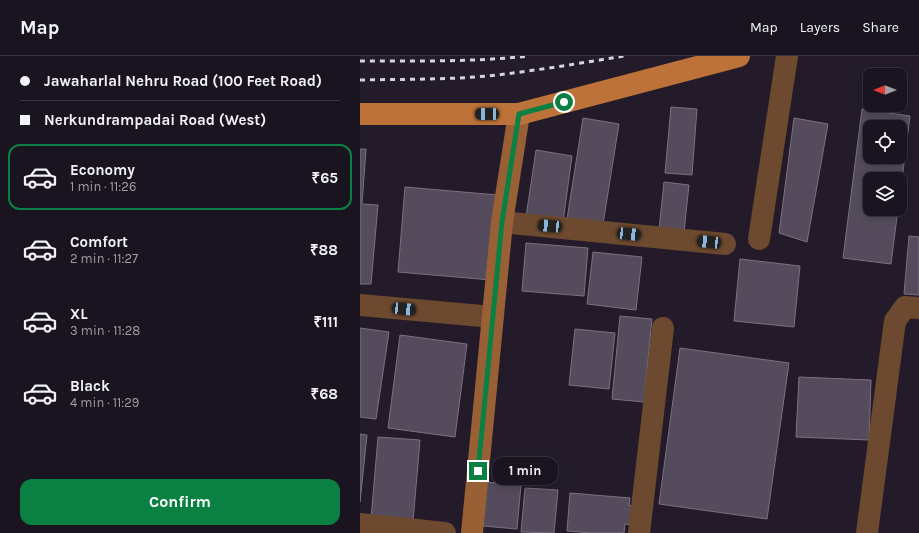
<!DOCTYPE html>
<html lang="en">
<head>
<meta charset="utf-8">
<style>
  :root { --surface:#1a1420; --page:#27212d; --text:#f1f3f6; --muted:#9f9ea5; --line:#38333e; --accent:#0b8043 }
  body { margin:0; font-family:Karla,sans-serif; background:var(--page); color:var(--text); height:100vh; display:flex; flex-direction:column; font-size:15px; white-space:nowrap }
  * { box-sizing:border-box; margin:0 }
  p { font-size:13px; color:var(--muted) }
  .icon { flex:none; width:22px; height:22px; fill:none; stroke:currentColor; stroke-width:2; stroke-linecap:round; stroke-linejoin:round }
  .map { position:relative; flex:1; overflow:hidden }
  .sheet { display:flex; flex-direction:column; background:var(--surface); width:360px }
  .sheet>* { flex:none }
  .banner { display:grid; align-content:center; height:88px; padding:0 20px; background:var(--surface) }
  .needle { width:26px; rotate:270deg }
  .buttons { position:absolute; left:503px; top:12px; display:grid; gap:8px }
  .buttons a { display:grid; place-items:center; width:44px; height:44px; border-radius:8px; background:var(--surface); box-shadow:0 2px 10px #0003,0 0 0 1px var(--line); font-size:20px }
  .end { position:absolute; width:18px; height:18px; margin:-9px; border:5px solid #0b8043; background:#fff; box-shadow:0 0 0 2px #fff }
  .from { border-radius:50% }
  .bubble { position:absolute; height:28px; border-radius:12px; background:var(--surface); box-shadow:0 2px 10px #0003,0 0 0 1px var(--line); font-size:13px; font-weight:700; line-height:28px; text-align:center }
  .car { position:absolute; width:12px; height:24px; margin:-12px -6px; border-radius:5px; box-shadow:0 0 3px 1px #0007; background:linear-gradient(#222 24%,#8ab4d8 0 40%,#222 0 76%,#8ab4d8 0 86%,#222 0) }
  .banner b { display:flex; align-items:center; gap:14px; height:38px; font-size:15px }
  .banner b+b { border-top:1px solid var(--line) }
  .banner i { width:10px; height:10px; background:var(--text) }
  ul { padding:0; list-style:none }
  li { display:flex; align-items:center; gap:12px; height:66px; margin:0 8px 6px; padding:0 12px; border:2px solid transparent; border-radius:12px }
  li div { flex:1 }
  li b { display:block; font-size:15px }
  li em { font-style:normal; font-weight:700 }
  li.active { border-color:var(--accent) }
  li>.icon { width:36px; height:36px; stroke-width:1.5 }
  .action { display:flex; gap:8px; margin-top:auto; padding:8px 20px }
  .action a { flex:1; height:46px; border-radius:12px; background:var(--accent); color:#fff; font-size:16px; font-weight:700; line-height:46px; text-align:center }
  header { display:flex; align-items:center; gap:24px; box-sizing:border-box; height:56px; padding:0 20px; background:var(--surface); border-bottom:1px solid var(--line) }
  header strong { font-size:19px }
  nav { display:flex; gap:22px; margin-inline-start:auto; font-size:14px }
  main { display:flex; flex:1; min-height:0 }
  .map>svg:first-child { display:block }
  .building { fill:#544b5c; stroke:#7b7183; fill-rule:evenodd }
  .lines { fill:none; stroke-linecap:round; stroke-linejoin:round }
  .street { stroke:#6d492f; stroke-width:22 }
  .secondary { stroke:#9a6035; stroke-width:22 }
  .primary { stroke:#bc7238; stroke-width:22 }
  .rail { stroke:#d8d3dd; stroke-width:3; stroke-dasharray:5 5; stroke-linecap:butt }
  .route { stroke:#0b8043; stroke-width:5 }
</style>
</head>
<body>
<header>
<strong>Map</strong>
<nav><a>Map</a><a>Layers</a><a>Share</a></nav>
</header>
<main>
<section class="sheet">
<div class="banner">
<b><i class="from"></i>Jawaharlal Nehru Road (100 Feet Road)</b>
<b><i></i>Nerkundrampadai Road (West)</b>
</div>
<ul>
<li class="active"><svg class="icon" aria-label="car" viewBox="0 0 24 24"><path d="M5 17H2v-5l4-1 3-4h7l3 4 3 1v5h-3M9 17h6M6 11h13"/><circle cx="7" cy="17" r="2"/><circle cx="17" cy="17" r="2"/></svg><div><b>Economy</b><p>1 min · 11:26</p></div><em>₹65</em></li>
<li><svg class="icon" aria-label="car" viewBox="0 0 24 24"><path d="M5 17H2v-5l4-1 3-4h7l3 4 3 1v5h-3M9 17h6M6 11h13"/><circle cx="7" cy="17" r="2"/><circle cx="17" cy="17" r="2"/></svg><div><b>Comfort</b><p>2 min · 11:27</p></div><em>₹88</em></li>
<li><svg class="icon" aria-label="car" viewBox="0 0 24 24"><path d="M5 17H2v-5l4-1 3-4h7l3 4 3 1v5h-3M9 17h6M6 11h13"/><circle cx="7" cy="17" r="2"/><circle cx="17" cy="17" r="2"/></svg><div><b>XL</b><p>3 min · 11:28</p></div><em>₹111</em></li>
<li><svg class="icon" aria-label="car" viewBox="0 0 24 24"><path d="M5 17H2v-5l4-1 3-4h7l3 4 3 1v5h-3M9 17h6M6 11h13"/><circle cx="7" cy="17" r="2"/><circle cx="17" cy="17" r="2"/></svg><div><b>Black</b><p>4 min · 11:29</p></div><em>₹68</em></li>
</ul>
<div class="action"><a>Confirm</a></div>
</section>
<div class="map">
<svg width="559" height="477" viewBox="0 0 559 477">
  <rect width="100%" height="100%" fill="#231b2a"/>
  <g class="building">
    <path d="M311,51L337,53L332,119L305,117Z"/>
    <path d="M502,53L550,60L540,139V123H510V153H538L531,208L483,202ZM510,71H540V101H510Z"/>
    <path d="M223,62L259,68L243,168L207,163Z"/>
    <path d="M434,62L468,68L447,186L419,177Z"/>
    <path d="M0,93H6L2,148L18,149L11,228H0Z"/>
    <path d="M176,94L212,100L203,166L166,161Z"/>
    <path d="M304,126L329,129L324,176L299,174Z"/>
    <path d="M45,131L138,139L131,224L38,216Z"/>
    <path d="M549,180L559,181V239L544,238Z"/>
    <path d="M166,187L228,192L224,240L162,235Z"/>
    <path d="M233,196L282,201L276,254L227,248Z"/>
    <path d="M380,203L440,210L434,271L374,265Z"/>
    <path d="M260,260L292,263L284,346L252,343Z"/>
    <path d="M0,272L29,276L16,363L0,361Z"/>
    <path d="M215,273L255,277L249,333L209,329Z"/>
    <path d="M40,279L107,288L95,381L28,372Z"/>
    <path d="M320,292L429,307L407,463L299,448Z"/>
    <path d="M439,321L511,324L509,384L436,381Z"/>
    <path d="M0,378L7,379L0,446Z"/>
    <path d="M18,381L60,384L53,466L11,462Z"/>
    <path d="M126,426L161,429L157,473L123,470Z"/>
    <path d="M165,432L198,434L194,477L161,476Z"/>
    <path d="M210,437L270,442L269,449L273,450L271,469L265,468L264,477H231L207,475Z"/>
  </g>
  <g class="lines">
    <g class="street">
      <path d="M142,166L365,188"/>
      <path d="M399,183L427,0"/>
      <path d="M0,249L133,261"/>
      <path d="M0,468L85,477"/>
      <path d="M279,477L303,272"/>
      <path d="M507,477L535,265L545,251L559,252"/>
    </g>
    <path class="secondary" d="M112,477L142,166L159,58"/>
    <path class="primary" d="M0,58H159L379,0"/>
    <g class="rail">
      <path d="M0,5C55,5 114,6 169,0"/>
      <path d="M0,24C46,23 92,24 137,19C179,14 222,7 264,0"/>
    </g>
  </g>
  <g class="lines">
    <path class="route" d="M118,415L142,166L159,58L204,46"/>
  </g>
</svg>
<div class="buttons">
<a><svg class="needle" viewBox="-14 -14 28 28"><path d="M0-13l5 13h-10z" fill="#e53935"/><path d="M0 13l5-13h-10z" fill="#9f9ea5"/></svg></a>
<a><svg class="icon" aria-label="locate" viewBox="0 0 24 24"><circle cx="12" cy="12" r="6"/><path d="M12 2v4M12 18v4M2 12h4M18 12h4"/></svg></a>
<a><svg class="icon" aria-label="layers" viewBox="0 0 24 24"><path d="M12 4l9 5-9 5-9-5zM3 14l9 5 9-5"/></svg></a>
</div>
<i class="end from" style="left:204px;top:46px"></i>
<i class="end" style="left:118px;top:415px"></i>
<div class="bubble" style="left:132px;top:401px;width:66px">1 min</div>
<i class="car" style="left:127px;top:58px;rotate:270deg"></i>
<i class="car" style="left:190px;top:170px;rotate:275deg"></i>
<i class="car" style="left:269px;top:178px;rotate:96deg"></i>
<i class="car" style="left:349px;top:186px;rotate:276deg"></i>
<i class="car" style="left:44px;top:253px;rotate:95deg"></i>
</div>
</main>
</body>
</html>
